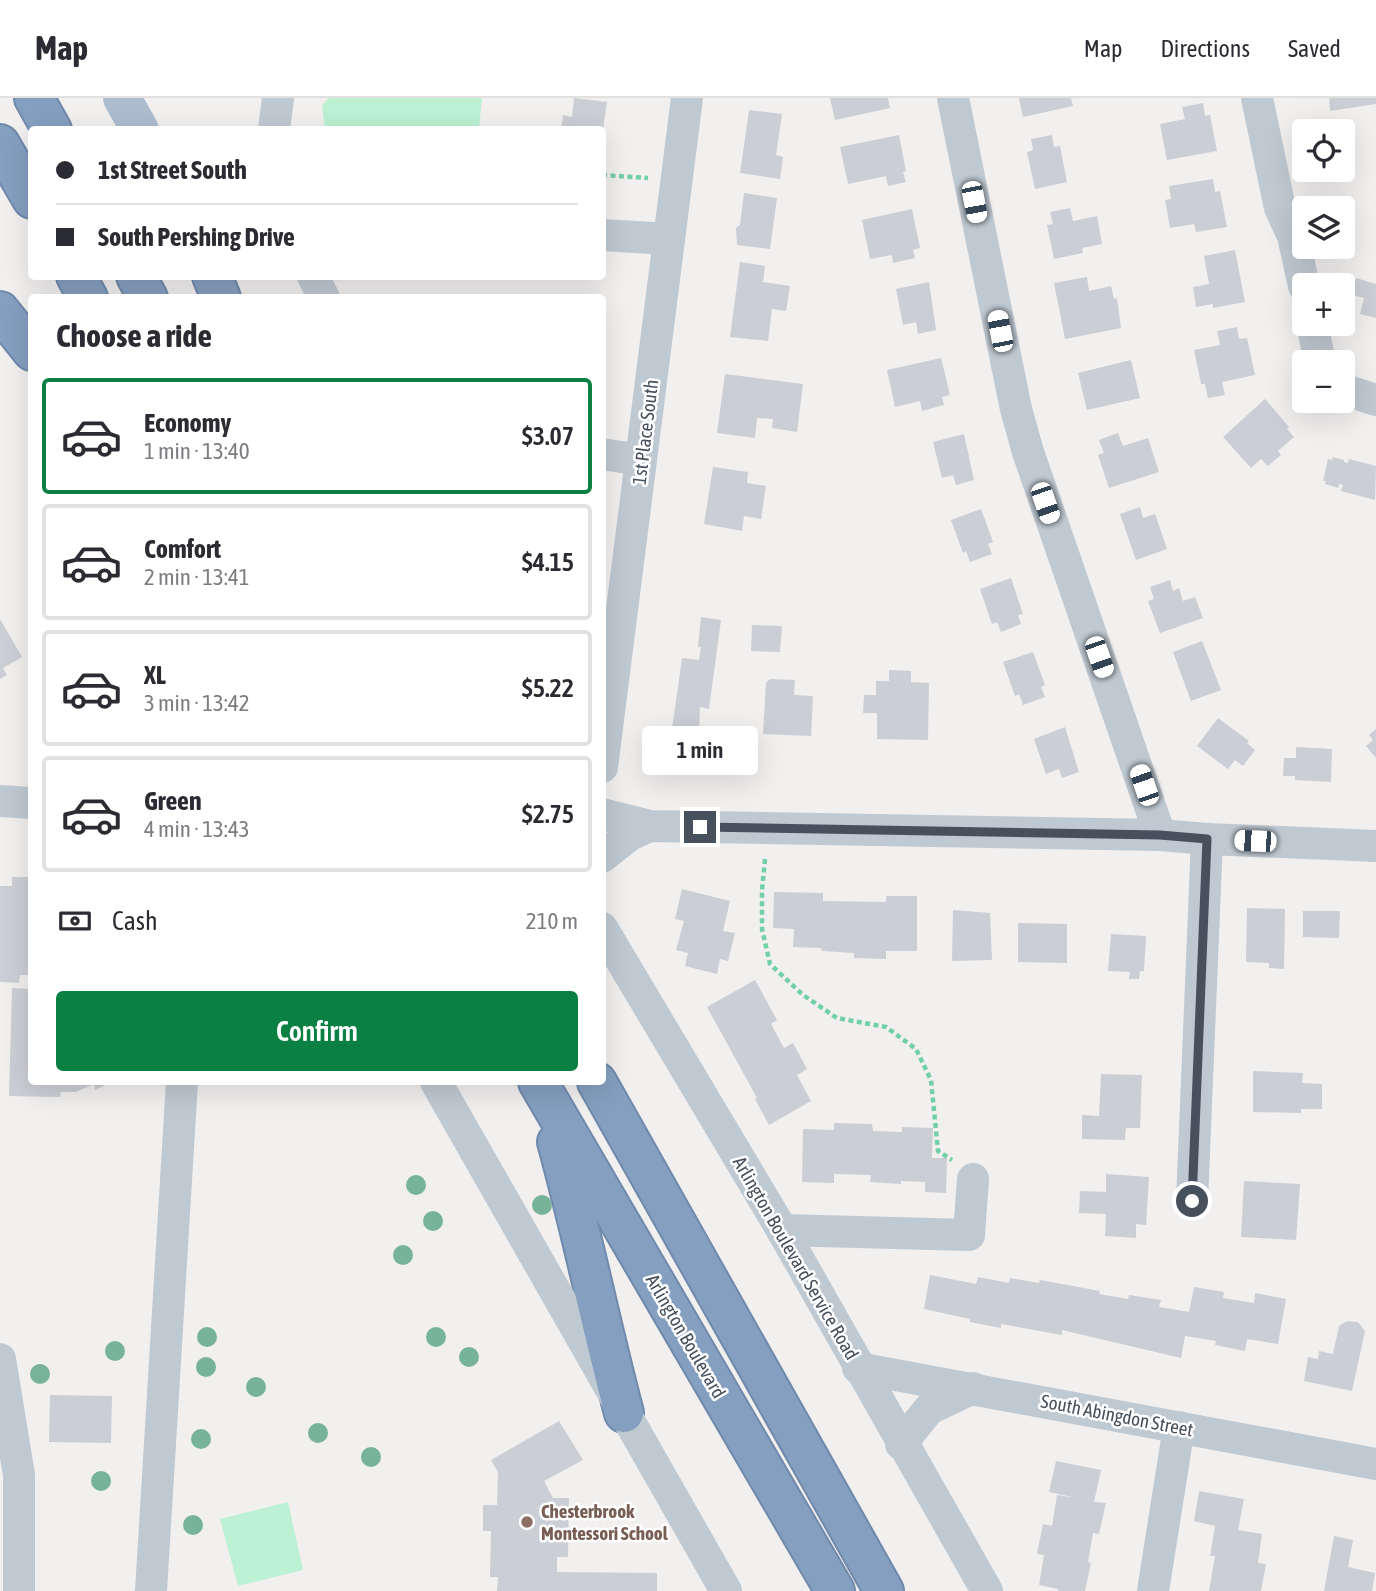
<!DOCTYPE html>
<html lang="en">
<head>
<meta charset="utf-8">
<style>
  :root { --surface:#fff; --page:#f7f7f7; --text:#2b2b33; --muted:#7c7c81; --line:#e1e1e2; --accent:#0b8043 }
  body { margin:0; font-family:"Asap Condensed",sans-serif; background:var(--page); color:var(--text); height:100vh; display:flex; flex-direction:column; font-size:26px; white-space:nowrap }
  * { box-sizing:border-box; margin:0 }
  p { font-size:23px; color:var(--muted) }
  .icon { flex:none; width:38px; height:38px; fill:none; stroke:currentColor; stroke-width:2; stroke-linecap:round; stroke-linejoin:round }
  .map { position:relative; flex:1; overflow:hidden }
  .side { position:absolute; left:28px; top:196px; width:578px; height:791px; display:flex; flex-direction:column; background:var(--surface); border-radius:7px; box-shadow:0 7px 28px #0002 }
  .side>* { flex:none }
  .guide { position:absolute; left:28px; top:28px; width:578px; height:154px; border-radius:7px; box-shadow:0 7px 28px #0002; display:grid; align-content:center; height:154px; padding:0 28px; background:var(--surface) }
  .tools { position:absolute; left:1292px; top:21px; display:grid; gap:14px }
  .tools a { display:grid; place-items:center; width:63px; height:63px; border-radius:7px; background:var(--surface); box-shadow:0 7px 28px #0002; font-size:35px }
  .end { position:absolute; width:32px; height:32px; margin:-16px; border:9px solid #46515d; background:#fff; box-shadow:0 0 0 4px #fff }
  .from { border-radius:50% }
  .bubble { position:absolute; height:49px; border-radius:7px; background:var(--surface); box-shadow:0 7px 28px #0002; font-size:23px; font-weight:600; line-height:49px; text-align:center }
  .car { position:absolute; width:21px; height:42px; margin:-21px -10px; border-radius:9px; box-shadow:0 0 5px 2px #0007; background:linear-gradient(#fff 24%,#345 0 40%,#fff 0 76%,#345 0 86%,#fff 0) }
  .guide b { display:flex; align-items:center; gap:24px; height:66px; font-size:26px }
  .guide b+b { border-top:2px solid var(--line) }
  .guide i { width:18px; height:18px; background:var(--text) }
  ul { padding:0; list-style:none }
  li { display:flex; align-items:center; gap:21px; height:116px; margin:0 14px 10px; padding:0 14px; border:4px solid var(--line); border-radius:7px }
  li div { flex:1 }
  li b { display:block; font-size:26px }
  li em { font-style:normal; font-weight:600 }
  li.on { border-color:var(--accent) }
  li>.icon { width:63px; height:63px; stroke-width:1.5 }
  h2 { padding:0 28px; font-size:32px; line-height:84px }
  .pay { display:flex; align-items:center; gap:18px; height:77px; padding:0 28px; font-size:26px }
  .pay p { margin-inline-start:auto }
  .cta { display:flex; gap:14px; margin-top:auto; padding:14px 28px }
  .cta a { flex:1; height:80px; border-radius:7px; background:var(--accent); color:#fff; font-size:28px; font-weight:600; line-height:80px; text-align:center }
  header { display:flex; align-items:center; gap:42px; box-sizing:border-box; height:98px; padding:0 35px; background:var(--surface); border-bottom:2px solid var(--line) }
  header strong { font-size:33px }
  nav { display:flex; gap:38px; margin-inline-start:auto; font-size:24px }
  .map>svg:first-child { display:block }
  .green { fill:#bcf1d3 }
  .building { fill:#cbced4 }
  .lines { fill:none; stroke-linecap:round; stroke-linejoin:round }
  .highway-casing { stroke:#708aac; stroke-width:42 }
  .path { stroke:#72d0a6; stroke-width:4.5; stroke-dasharray:5 3.5; stroke-linecap:butt }
  .minor { stroke:#bfc9d2; stroke-width:32 }
  .major { stroke:#adbdcf; stroke-width:38 }
  .highway { stroke:#859fc0; stroke-width:38 }
  .tree { fill:#77b398 }
  .route { stroke:#46515d; stroke-width:9 }
  .education-dot { fill:#8d6e63; stroke:#fff; stroke-width:2.5 }
  .labels { text-anchor:middle; stroke-width:5; stroke-linejoin:round; paint-order:stroke }
  .street-label { font-size:19px; fill:#46515d; stroke:#fff }
  .education-label { font-size:19px; font-weight:bold; fill:#785e54; stroke:#fff; text-anchor:start }
</style>
</head>
<body>
<header>
<strong>Map</strong>
<nav><a>Map</a><a>Directions</a><a>Saved</a></nav>
</header>
<div class="map">
<svg width="1376" height="1493" viewBox="0 0 1376 1493">
  <rect width="100%" height="100%" fill="#f2efef"/>
  <g class="green">
    <path d="M329,0H482L479,31H325L322,7Z"/>
    <path d="M288,1404L303,1472L238,1488L220,1421Z"/>
  </g>
  <g class="building">
    <path d="M574,0L607,4L603,32H561L563,17L572,19Z"/>
    <path d="M830,0H888L890,10L835,22Z"/>
    <path d="M1019,0H1071L1073,8L1023,19Z"/>
    <path d="M1329,0H1376V6L1330,13Z"/>
    <path d="M1203,5L1205,18L1210,17L1217,53L1167,62L1160,26L1185,21L1182,9Z"/>
    <path d="M749,12L782,16L776,57L783,59L780,81L740,75Z"/>
    <path d="M899,37L906,73L903,74L906,84L888,88L886,78L848,86L840,49Z"/>
    <path d="M1052,37L1054,49L1060,48L1067,84L1035,91L1027,54L1033,52L1031,41Z"/>
    <path d="M1213,81L1215,94L1220,93L1227,129L1196,134L1194,126L1170,130L1165,102L1171,101L1169,88Z"/>
    <path d="M744,95L777,100L770,151L737,147L736,130L740,127Z"/>
    <path d="M1070,110L1073,123L1097,118L1102,146L1082,150L1083,155L1054,161L1047,127L1053,126L1050,114Z"/>
    <path d="M912,111L920,150L913,152L915,160L893,165L892,157L870,161L862,122Z"/>
    <path d="M1235,152L1245,204L1213,210V206L1196,209L1193,189L1209,186L1204,158Z"/>
    <path d="M740,164L765,168L763,184L790,188L786,213L772,211L768,243L730,239Z"/>
    <path d="M1087,179L1089,193L1111,188L1114,201L1117,200L1121,230L1065,241L1054,185Z"/>
    <path d="M1356,180L1376,186V220L1360,216L1364,200L1352,197Z"/>
    <path d="M929,184L936,232L918,236L916,224L903,227L896,191Z"/>
    <path d="M1237,229L1239,241L1247,240L1255,277L1222,284L1225,297L1208,300L1205,286H1201L1194,252L1220,247L1217,233Z"/>
    <path d="M941,260L950,297L942,299L944,307L922,313L920,303L895,309L887,272Z"/>
    <path d="M1131,262L1140,300L1087,312L1078,275Z"/>
    <path d="M725,276L803,286L797,334L772,330L773,321L757,320L755,340L717,335Z"/>
    <path d="M1265,301L1289,329L1287,331L1294,339L1278,353L1281,357L1268,368L1261,361L1251,370L1223,339Z"/>
    <path d="M1118,335L1123,348L1148,340L1159,374L1109,390L1098,357L1104,355L1099,342Z"/>
    <path d="M964,336L974,382L956,387L953,377L942,380L933,344Z"/>
    <path d="M1333,359L1344,362V364L1348,365L1349,361L1376,368L1375,402L1341,393L1343,387L1339,386L1338,390L1325,386L1326,383H1323L1328,361L1332,362Z"/>
    <path d="M713,369L748,374L747,385L766,388L761,421L744,418L742,433L704,426Z"/>
    <path d="M1140,409L1143,420L1155,416L1167,451L1136,462L1120,416Z"/>
    <path d="M981,411L993,444L988,446L992,456L970,464L966,453L963,455L951,422Z"/>
    <path d="M1011,480L1023,516L1018,517L1021,526L1001,534L997,524L992,526L980,491Z"/>
    <path d="M1170,482L1173,493L1179,490L1183,503L1195,499L1203,520L1160,535L1148,503L1154,501L1150,489Z"/>
    <path d="M701,519L721,522L709,611L700,609L699,635L672,631L682,560L699,562L701,549H698Z"/>
    <path d="M0,521L22,559L3,570L7,577L0,581Z"/>
    <path d="M752,527L782,528L780,554L751,553Z"/>
    <path d="M1202,543L1221,592L1191,603L1173,554Z"/>
    <path d="M1033,554L1045,587L1041,589L1045,599L1023,607L1019,596L1015,598L1003,564Z"/>
    <path d="M889,572L911,573V584L929,585L928,642L877,641V615H863L864,597H876V583H889Z"/>
    <path d="M770,581L795,582L794,597L813,598L811,638L763,636L766,585Z"/>
    <path d="M1218,620L1249,643L1247,645L1255,652L1243,668L1235,662L1228,671L1197,648Z"/>
    <path d="M1065,629L1079,674L1062,680L1059,671L1046,676L1034,641Z"/>
    <path d="M1376,631V660L1366,648L1373,642L1369,637Z"/>
    <path d="M1296,649L1332,651L1331,684L1295,682V678H1283L1284,660H1296Z"/>
    <path d="M12,779H32V877H20L19,885L0,884V788H12Z"/>
    <path d="M682,791L730,803L723,833L735,835L728,863L720,861L717,876L685,868L688,855L676,852L684,823L675,821Z"/>
    <path d="M774,794L823,795V803L886,804V798H917V853H886V861L854,860V855L822,853L821,850L793,849L794,831L773,830Z"/>
    <path d="M1247,810L1285,811L1284,871L1269,870V865L1246,864Z"/>
    <path d="M953,812L990,815L992,862L952,863Z"/>
    <path d="M1303,813H1340L1339,840L1303,839Z"/>
    <path d="M1018,825L1067,826V865L1018,864Z"/>
    <path d="M1111,836L1146,838L1144,873H1140L1139,881H1129L1130,874L1108,873Z"/>
    <path d="M755,882L777,922L771,926L784,950L793,945L807,971L797,977L811,1003L769,1027L755,1001L757,1000L707,909Z"/>
    <path d="M12,890L32,891V984H112L95,992L94,986L76,994H61L60,999L9,998Z"/>
    <path d="M1253,973L1303,975L1302,985L1322,986V1011H1301V1015L1253,1014Z"/>
    <path d="M1101,976L1142,977L1140,1030H1126L1125,1042L1082,1041V1017L1099,1018Z"/>
    <path d="M834,1025L872,1026L873,1033L902,1034V1029L933,1030L932,1060H947L946,1095L925,1094V1084L901,1083V1086L870,1084L871,1077L834,1076V1085L802,1084L803,1031L834,1032Z"/>
    <path d="M1106,1076L1149,1079L1146,1127L1136,1126V1140L1105,1138L1106,1116L1079,1115L1080,1093L1106,1094Z"/>
    <path d="M1244,1083L1300,1086L1296,1142L1241,1139Z"/>
    <path d="M930,1177L976,1186L978,1179L1009,1185L1010,1180L1039,1185L1040,1182L1100,1193L1099,1196L1128,1201L1129,1197L1161,1202L1159,1209L1189,1214L1194,1189L1224,1194L1223,1200L1254,1205L1255,1195L1286,1201L1278,1246L1247,1241L1245,1253L1215,1247L1216,1243L1185,1238L1181,1260L1062,1232V1237L1001,1226V1230L970,1224V1221L924,1211Z"/>
    <path d="M1347,1223L1358,1224L1365,1233L1352,1293L1304,1283L1308,1259L1318,1261L1319,1253L1333,1256L1339,1228Z"/>
    <path d="M50,1297L112,1298L111,1345L49,1344Z"/>
    <path d="M559,1323L583,1362L544,1383L553,1400H569L568,1459H557V1474L657,1475V1493H497L498,1479H490L491,1433H483V1407H497L498,1374L491,1362Z"/>
    <path d="M1056,1363L1101,1372L1094,1404L1106,1405L1099,1436L1093,1435L1088,1464L1091,1465L1085,1493H1058V1491L1039,1487L1044,1457L1037,1456L1043,1426L1052,1428L1057,1397L1077,1400L1049,1394Z"/>
    <path d="M1199,1393L1244,1401L1238,1432L1262,1436L1258,1465L1266,1466L1261,1493H1209L1215,1458H1210L1215,1428L1194,1423Z"/>
    <path d="M1334,1438L1353,1442L1348,1469L1375,1475L1372,1493H1324Z"/>
  </g>
  <g class="lines">
    <defs>
      <g id="highway">
        <path d="M34,0L52,32"/>
        <path d="M0,46L32,101"/>
        <path d="M76,178L88,200"/>
        <path d="M136,178L148,200"/>
        <path d="M212,178L221,200"/>
        <path d="M0,213L32,253"/>
        <path d="M538,984L835,1493"/>
        <path d="M597,984L884,1493"/>
        <path d="M557,1044C582,1134 600,1225 624,1315"/>
      </g>
    </defs>
    <use href="#highway" class="highway-casing"/>
    <g class="path">
      <path d="M602,77L648,80"/>
      <path d="M765,761L762,792V831L770,866L803,897L837,920L886,929L916,951L931,982L938,1053L952,1062"/>
    </g>
    <g class="minor">
      <path d="M953,0L1016,311L1028,354L1160,737"/>
      <path d="M1257,0L1280,110L1293,138L1304,188"/>
      <path d="M274,32L278,0"/>
      <path d="M602,137L669,141"/>
      <path d="M313,178L324,200"/>
      <path d="M1312,226L1320,264"/>
      <path d="M1342,291L1376,302"/>
      <path d="M602,356L641,362"/>
      <path d="M602,669L687,0"/>
      <path d="M0,703L32,705"/>
      <path d="M602,716L650,728L1160,737L1207,741L1376,748"/>
      <path d="M602,759L630,737L650,728"/>
      <path d="M602,830L782,1132L987,1493"/>
      <path d="M436,984L726,1493"/>
      <path d="M1192,1103L1207,741"/>
      <path d="M782,1132L969,1137L973,1081"/>
      <path d="M0,1261L19,1377V1493"/>
      <path d="M858,1270L1376,1366"/>
      <path d="M901,1346L929,1311L973,1290"/>
      <path d="M151,1493L182,984"/>
      <path d="M1153,1493L1179,1329"/>
    </g>
    <path class="major" d="M122,0L140,32"/>
    <use href="#highway" class="highway"/>
  </g>
  <g class="tree">
    <circle cx="416" cy="1087" r="10"/>
    <circle cx="542" cy="1107" r="10"/>
    <circle cx="433" cy="1123" r="10"/>
    <circle cx="403" cy="1157" r="10"/>
    <circle cx="207" cy="1239" r="10"/>
    <circle cx="436" cy="1239" r="10"/>
    <circle cx="115" cy="1253" r="10"/>
    <circle cx="469" cy="1259" r="10"/>
    <circle cx="206" cy="1269" r="10"/>
    <circle cx="40" cy="1276" r="10"/>
    <circle cx="256" cy="1289" r="10"/>
    <circle cx="318" cy="1335" r="10"/>
    <circle cx="201" cy="1341" r="10"/>
    <circle cx="371" cy="1359" r="10"/>
    <circle cx="101" cy="1383" r="10"/>
    <circle cx="193" cy="1427" r="10"/>
  </g>
  <g class="lines">
    <path class="route" d="M700,729L1160,737L1207,741L1192,1103"/>
  </g>
  <circle class="education-dot" cx="527" cy="1424" r="7"/>
  <g class="labels">
    <g class="street-label">
      <text transform="translate(645 334) rotate(-83)" y="7">1st Place South</text>
      <text transform="translate(796 1160) rotate(60)" y="7">Arlington Boulevard Service Road</text>
      <text transform="translate(686 1238) rotate(60)" y="7">Arlington Boulevard</text>
      <text transform="translate(1117 1317) rotate(11)" y="7">South Abingdon Street</text>
    </g>
    <g class="education-label">
      <text x="541" y="1420">Chesterbrook<tspan x="541" dy="22">Montessori School</tspan></text>
    </g>
  </g>
</svg>
<div class="tools">
<a><svg class="icon" aria-label="locate" viewBox="0 0 24 24"><circle cx="12" cy="12" r="6"/><path d="M12 2v4M12 18v4M2 12h4M18 12h4"/></svg></a>
<a><svg class="icon" aria-label="layers" viewBox="0 0 24 24"><path d="M12 4l9 5-9 5-9-5zM3 14l9 5 9-5"/></svg></a>
<a>+</a>
<a>−</a>
</div>
<i class="end from" style="left:1192px;top:1103px"></i>
<i class="end" style="left:700px;top:729px"></i>
<div class="bubble" style="left:642px;top:628px;width:116px">1 min</div>
<i class="car" style="left:974px;top:104px;rotate:169deg"></i>
<i class="car" style="left:1000px;top:233px;rotate:349deg"></i>
<i class="car" style="left:1045px;top:405px;rotate:161deg"></i>
<i class="car" style="left:1099px;top:559px;rotate:161deg"></i>
<i class="car" style="left:1144px;top:687px;rotate:341deg"></i>
<i class="car" style="left:1255px;top:743px;rotate:272deg"></i>
<div class="guide">
<b><i class="from"></i>1st Street South</b>
<b><i></i>South Pershing Drive</b>
</div>
<section class="side">
<h2>Choose a ride</h2>
<ul>
<li class="on"><svg class="icon" aria-label="car" viewBox="0 0 24 24"><path d="M5 17H2v-5l4-1 3-4h7l3 4 3 1v5h-3M9 17h6M6 11h13"/><circle cx="7" cy="17" r="2"/><circle cx="17" cy="17" r="2"/></svg><div><b>Economy</b><p>1 min · 13:40</p></div><em>$3.07</em></li>
<li><svg class="icon" aria-label="car" viewBox="0 0 24 24"><path d="M5 17H2v-5l4-1 3-4h7l3 4 3 1v5h-3M9 17h6M6 11h13"/><circle cx="7" cy="17" r="2"/><circle cx="17" cy="17" r="2"/></svg><div><b>Comfort</b><p>2 min · 13:41</p></div><em>$4.15</em></li>
<li><svg class="icon" aria-label="car" viewBox="0 0 24 24"><path d="M5 17H2v-5l4-1 3-4h7l3 4 3 1v5h-3M9 17h6M6 11h13"/><circle cx="7" cy="17" r="2"/><circle cx="17" cy="17" r="2"/></svg><div><b>XL</b><p>3 min · 13:42</p></div><em>$5.22</em></li>
<li><svg class="icon" aria-label="car" viewBox="0 0 24 24"><path d="M5 17H2v-5l4-1 3-4h7l3 4 3 1v5h-3M9 17h6M6 11h13"/><circle cx="7" cy="17" r="2"/><circle cx="17" cy="17" r="2"/></svg><div><b>Green</b><p>4 min · 13:43</p></div><em>$2.75</em></li>
</ul>
<div class="pay"><svg class="icon" aria-label="cash" viewBox="0 0 24 24"><path d="M3 7h18v10H3z"/><circle cx="12" cy="12" r="2"/></svg>Cash<p>210 m</p></div>
<div class="cta"><a>Confirm</a></div>
</section>
</div>
</body>
</html>
